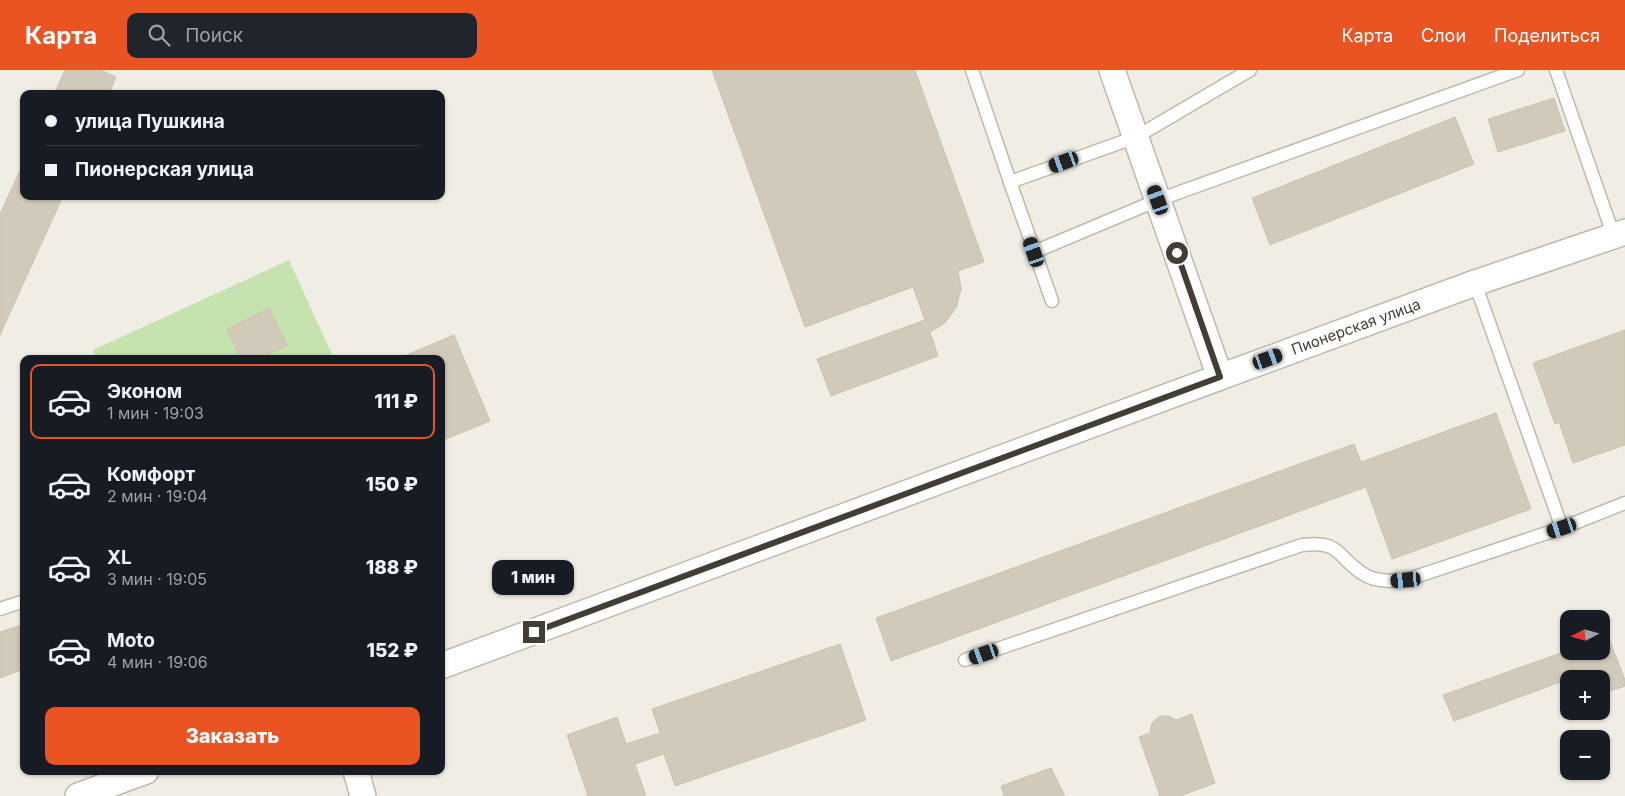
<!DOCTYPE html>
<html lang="ru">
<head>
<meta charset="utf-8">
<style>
  :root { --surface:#171b24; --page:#20242c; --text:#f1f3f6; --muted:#9ea1a6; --line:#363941; --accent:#e95422 }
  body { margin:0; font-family:Inter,sans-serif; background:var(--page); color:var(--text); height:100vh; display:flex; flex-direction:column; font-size:19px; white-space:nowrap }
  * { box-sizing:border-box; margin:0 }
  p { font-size:16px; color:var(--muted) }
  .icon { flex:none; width:28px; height:28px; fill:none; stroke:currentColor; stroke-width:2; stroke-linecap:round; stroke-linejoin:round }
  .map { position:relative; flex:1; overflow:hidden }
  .panel { position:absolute; left:20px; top:285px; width:425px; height:420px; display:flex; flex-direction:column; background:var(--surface); border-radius:10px; box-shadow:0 1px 4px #0004 }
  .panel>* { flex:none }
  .top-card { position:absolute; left:20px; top:20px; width:425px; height:110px; border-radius:10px; box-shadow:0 1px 4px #0004; display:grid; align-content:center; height:110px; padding:0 25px; background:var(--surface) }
  .needle { width:32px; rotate:264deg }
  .controls { position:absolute; left:1560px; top:540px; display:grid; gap:10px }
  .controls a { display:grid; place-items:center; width:50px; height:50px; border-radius:10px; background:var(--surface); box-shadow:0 1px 4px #0004; font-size:25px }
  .end { position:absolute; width:22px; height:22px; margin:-11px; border:6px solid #423e34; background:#fff; box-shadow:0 0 0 2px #fff }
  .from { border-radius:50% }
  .bubble { position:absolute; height:35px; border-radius:10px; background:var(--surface); box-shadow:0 1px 4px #0004; font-size:16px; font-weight:800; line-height:35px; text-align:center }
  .car { position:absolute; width:15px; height:30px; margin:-15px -8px; border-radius:6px; box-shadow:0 0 4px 1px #0007; background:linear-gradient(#222 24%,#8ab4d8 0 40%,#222 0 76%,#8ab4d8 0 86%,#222 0) }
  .top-card b { display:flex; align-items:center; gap:18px; height:48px; font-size:19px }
  .top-card b+b { border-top:1px solid var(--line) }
  .top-card i { width:12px; height:12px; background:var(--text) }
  ul { padding:9px 0 0; list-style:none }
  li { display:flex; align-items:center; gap:15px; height:75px; margin:0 10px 8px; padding:0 15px; border:2px solid transparent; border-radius:10px }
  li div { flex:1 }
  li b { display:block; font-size:19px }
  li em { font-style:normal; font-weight:800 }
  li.current { border-color:var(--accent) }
  li>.icon { width:45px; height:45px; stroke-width:1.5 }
  .action { display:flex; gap:10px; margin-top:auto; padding:10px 25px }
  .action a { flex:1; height:58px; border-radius:10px; background:var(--accent); color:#fff; font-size:20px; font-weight:800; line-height:58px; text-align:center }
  header { display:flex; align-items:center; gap:30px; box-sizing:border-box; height:70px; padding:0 25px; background:var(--accent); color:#fff }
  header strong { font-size:24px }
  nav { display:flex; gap:28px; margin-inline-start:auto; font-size:18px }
  .search { width:350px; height:45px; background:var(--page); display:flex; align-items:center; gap:12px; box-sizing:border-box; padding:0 18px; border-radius:10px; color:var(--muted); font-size:19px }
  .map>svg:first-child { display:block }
  .green { fill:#c6e2af }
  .building { fill:#d1caba; stroke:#cbc3ae }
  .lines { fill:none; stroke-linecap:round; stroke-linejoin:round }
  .lane-casing { stroke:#beb9aa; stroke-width:15 }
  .street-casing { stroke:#beb9aa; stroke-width:28 }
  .lane { stroke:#fff; stroke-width:12 }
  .street { stroke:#fff; stroke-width:25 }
  .route { stroke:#423e34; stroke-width:6 }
  .labels { text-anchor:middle; stroke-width:4.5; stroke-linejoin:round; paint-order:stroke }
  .street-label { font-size:15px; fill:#423e34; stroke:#fff }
</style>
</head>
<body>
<header>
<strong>Карта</strong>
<div class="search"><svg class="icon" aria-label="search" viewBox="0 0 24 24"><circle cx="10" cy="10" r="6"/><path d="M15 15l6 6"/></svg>Поиск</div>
<nav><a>Карта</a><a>Слои</a><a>Поделиться</a></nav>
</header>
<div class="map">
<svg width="1625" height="726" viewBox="0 0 1625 726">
  <rect width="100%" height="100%" fill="#f0eee4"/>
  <path class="green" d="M289,190L334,289H97L93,280Z"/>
  <g class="building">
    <path d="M65,0H101L116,7L109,24H54Z"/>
    <path d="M712,0H915L984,192L958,201L961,219L956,238L945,253L930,262L938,286L831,326L817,289L925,250L913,217L805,257Z"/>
    <path d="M1554,28L1565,61L1498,82L1488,49Z"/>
    <path d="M1455,47L1474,94L1270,175L1252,128Z"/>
    <path d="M24,92V126H63L0,265V144Z"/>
    <path d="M269,238L287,275L258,289H241L227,259Z"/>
    <path d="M1625,260V375L1573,393L1559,352L1555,354L1533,293Z"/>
    <path d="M454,265L490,351L441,371V289H397Z"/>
    <path d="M1496,343L1531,439L1392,489L1366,417L891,591L876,548L1354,374L1361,392Z"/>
    <path d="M24,554V599L0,608V562Z"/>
    <path d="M1608,566L1625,610V616L1601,624V609H1569L1454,651L1443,625L1569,580L1601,581V568Z"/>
    <path d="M840,574L866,650L675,716L664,684L635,694L646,726H588L567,665L617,647L626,674L660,663L652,639Z"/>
    <path d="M1192,644L1215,713L1180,726H1160L1139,667L1150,663L1152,653L1160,646H1169L1176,650Z"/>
    <path d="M1051,698L1065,726H1004L1001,716Z"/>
  </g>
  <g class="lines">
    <defs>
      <g id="lane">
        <path d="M972,0L1010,112"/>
        <path d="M1556,0L1614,167"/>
        <path d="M1034,182L1158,130L1518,0"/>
        <path d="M1475,213L1562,458L1625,433"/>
        <path d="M1052,231L1010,112L1136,67L1250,0"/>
        <path d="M0,539L24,531"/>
        <path d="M965,590L1302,475C1343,470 1336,488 1365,505C1377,512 1392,511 1406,510L1562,458"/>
      </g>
      <g id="street">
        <path d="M1112,0L1220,307"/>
        <path d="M441,596L1220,307L1475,213L1625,162"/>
        <path d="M356,701L363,726"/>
        <path d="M78,726L146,701"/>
      </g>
    </defs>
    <use href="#lane" class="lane-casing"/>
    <use href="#street" class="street-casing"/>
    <use href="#lane" class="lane"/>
    <use href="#street" class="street"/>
  </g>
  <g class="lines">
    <path class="route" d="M534,562L1220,307L1177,183"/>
  </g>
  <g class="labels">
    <g class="street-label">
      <text transform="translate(1356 257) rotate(-20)" y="5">Пионерская улица</text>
    </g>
  </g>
</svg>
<div class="controls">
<a><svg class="needle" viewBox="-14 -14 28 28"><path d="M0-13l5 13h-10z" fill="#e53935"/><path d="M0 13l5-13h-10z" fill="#9ea1a6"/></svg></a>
<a>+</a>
<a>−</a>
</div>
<i class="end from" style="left:1177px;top:183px"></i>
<i class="end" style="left:534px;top:562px"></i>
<div class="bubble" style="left:492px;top:490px;width:82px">1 мин</div>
<i class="car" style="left:1064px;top:92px;rotate:250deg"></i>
<i class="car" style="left:1158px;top:130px;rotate:340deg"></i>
<i class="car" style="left:1034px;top:182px;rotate:341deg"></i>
<i class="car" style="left:1268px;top:289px;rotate:70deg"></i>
<i class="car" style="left:1562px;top:458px;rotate:252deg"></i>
<i class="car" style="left:1406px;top:510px;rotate:265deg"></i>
<i class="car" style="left:984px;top:584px;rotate:251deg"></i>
<div class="top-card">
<b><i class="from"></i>улица Пушкина</b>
<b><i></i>Пионерская улица</b>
</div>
<section class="panel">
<ul>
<li class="current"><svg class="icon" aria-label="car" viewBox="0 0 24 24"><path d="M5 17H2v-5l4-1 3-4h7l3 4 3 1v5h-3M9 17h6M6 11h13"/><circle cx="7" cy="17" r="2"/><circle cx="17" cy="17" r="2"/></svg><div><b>Эконом</b><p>1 мин · 19:03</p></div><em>111 ₽</em></li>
<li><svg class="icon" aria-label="car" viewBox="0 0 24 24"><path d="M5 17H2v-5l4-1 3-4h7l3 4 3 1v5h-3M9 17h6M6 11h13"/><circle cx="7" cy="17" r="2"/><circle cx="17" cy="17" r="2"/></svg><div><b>Комфорт</b><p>2 мин · 19:04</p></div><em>150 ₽</em></li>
<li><svg class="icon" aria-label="car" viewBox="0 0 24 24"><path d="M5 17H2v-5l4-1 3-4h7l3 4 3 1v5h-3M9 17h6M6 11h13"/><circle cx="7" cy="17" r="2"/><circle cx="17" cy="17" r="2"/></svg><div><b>XL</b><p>3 мин · 19:05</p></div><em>188 ₽</em></li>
<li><svg class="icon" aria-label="car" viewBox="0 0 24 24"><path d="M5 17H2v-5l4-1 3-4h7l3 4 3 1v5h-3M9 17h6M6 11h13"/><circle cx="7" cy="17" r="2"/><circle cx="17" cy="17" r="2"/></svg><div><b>Moto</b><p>4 мин · 19:06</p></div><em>152 ₽</em></li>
</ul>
<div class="action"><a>Заказать</a></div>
</section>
</div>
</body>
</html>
